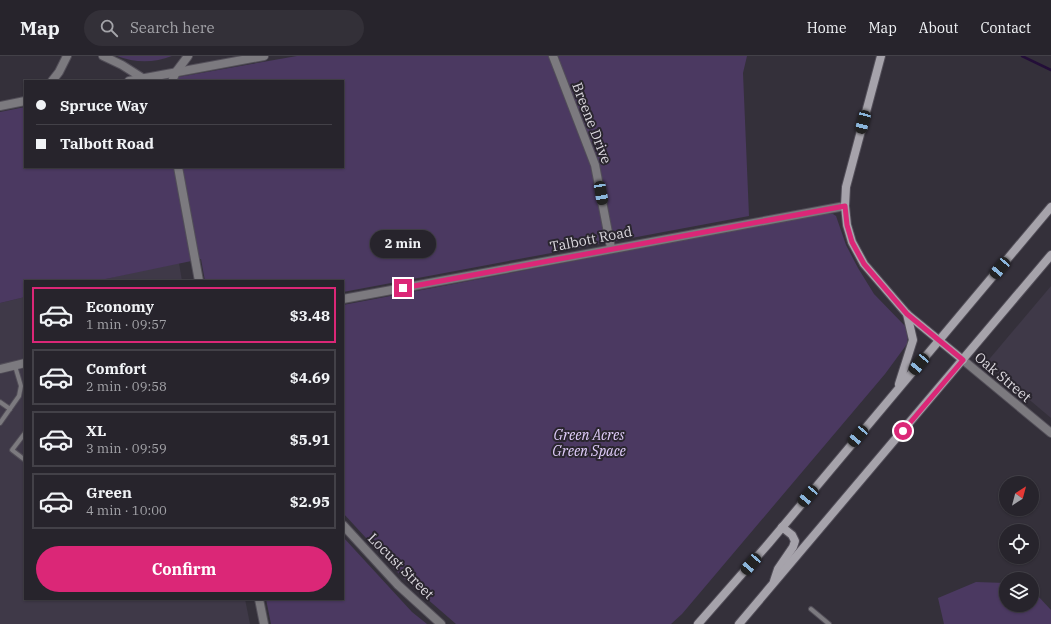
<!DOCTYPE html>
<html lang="en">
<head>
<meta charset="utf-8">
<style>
  :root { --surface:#27242c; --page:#333038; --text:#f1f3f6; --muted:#a4a4a9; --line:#434148; --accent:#db2777 }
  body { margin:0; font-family:"IBM Plex Serif",serif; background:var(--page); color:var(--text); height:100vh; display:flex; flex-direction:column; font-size:15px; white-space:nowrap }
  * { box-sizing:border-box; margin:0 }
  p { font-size:13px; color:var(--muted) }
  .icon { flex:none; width:22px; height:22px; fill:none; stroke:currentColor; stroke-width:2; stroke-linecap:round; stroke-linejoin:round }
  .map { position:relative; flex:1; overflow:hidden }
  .side { position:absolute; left:24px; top:224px; width:320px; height:320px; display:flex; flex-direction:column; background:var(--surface); border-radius:0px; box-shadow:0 1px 3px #0004,0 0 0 1px var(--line) }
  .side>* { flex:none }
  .hud { position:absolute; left:24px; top:24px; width:320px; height:88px; border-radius:0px; box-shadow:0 1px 3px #0004,0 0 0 1px var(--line); display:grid; align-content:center; height:88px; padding:0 12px; background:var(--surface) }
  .needle { width:26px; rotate:36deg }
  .fabs { position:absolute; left:999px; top:420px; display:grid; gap:8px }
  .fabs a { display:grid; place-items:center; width:40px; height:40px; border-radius:50%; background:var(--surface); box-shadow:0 1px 3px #0004,0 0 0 1px var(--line); font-size:20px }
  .end { position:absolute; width:18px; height:18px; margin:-9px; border:5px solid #db2777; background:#fff; box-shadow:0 0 0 2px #fff }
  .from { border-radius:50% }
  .bubble { position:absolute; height:28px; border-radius:14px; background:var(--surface); box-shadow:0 1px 3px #0004,0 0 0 1px var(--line); font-size:13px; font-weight:800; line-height:28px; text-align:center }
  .car { position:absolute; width:12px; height:24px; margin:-12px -6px; border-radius:5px; box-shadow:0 0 3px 1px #0007; background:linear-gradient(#222 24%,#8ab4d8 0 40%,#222 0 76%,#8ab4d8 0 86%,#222 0) }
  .hud b { display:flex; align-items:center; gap:14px; height:38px; font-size:15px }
  .hud b+b { border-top:1px solid var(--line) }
  .hud i { width:10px; height:10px; background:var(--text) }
  ul { padding:7px 0 0; list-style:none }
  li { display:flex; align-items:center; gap:12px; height:56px; margin:0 8px 6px; padding:0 4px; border:2px solid var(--line); border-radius:0px }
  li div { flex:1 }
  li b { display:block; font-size:15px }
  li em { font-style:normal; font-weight:800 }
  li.active { border-color:var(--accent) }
  li>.icon { width:36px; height:36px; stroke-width:1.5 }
  .button { display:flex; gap:8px; margin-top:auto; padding:8px 12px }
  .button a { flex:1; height:46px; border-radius:24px; background:var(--accent); color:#fff; font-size:16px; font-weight:800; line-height:46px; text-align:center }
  header { display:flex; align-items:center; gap:24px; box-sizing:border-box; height:56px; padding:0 20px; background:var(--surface); border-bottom:1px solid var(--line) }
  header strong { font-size:19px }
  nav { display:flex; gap:22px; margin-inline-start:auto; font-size:14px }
  .search { width:280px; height:36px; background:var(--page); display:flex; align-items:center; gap:10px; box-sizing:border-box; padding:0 14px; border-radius:22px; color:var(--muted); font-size:15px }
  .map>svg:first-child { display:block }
  .built { fill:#3f3948 }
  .green { fill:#4b3961 }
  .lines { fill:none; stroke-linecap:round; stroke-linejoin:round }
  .stream { stroke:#230e38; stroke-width:2.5 }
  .lane-casing { stroke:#524e58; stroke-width:6 }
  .street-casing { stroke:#524e58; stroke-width:10 }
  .secondary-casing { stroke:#524e58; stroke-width:10 }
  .lane { stroke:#7c7a7f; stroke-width:4 }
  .street { stroke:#7c7a7f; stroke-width:8 }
  .secondary { stroke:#a6a3ab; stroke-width:8 }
  .route { stroke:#db2777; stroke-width:5 }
  .labels { text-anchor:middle; stroke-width:4; stroke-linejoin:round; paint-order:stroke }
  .street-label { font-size:14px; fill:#dcd9df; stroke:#2a262f }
  .park-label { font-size:14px; font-style:italic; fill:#e0cdfa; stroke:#2a262f }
</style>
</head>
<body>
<header>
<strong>Map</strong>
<div class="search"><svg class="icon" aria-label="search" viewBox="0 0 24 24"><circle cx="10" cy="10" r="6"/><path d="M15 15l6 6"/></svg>Search here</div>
<nav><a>Home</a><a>Map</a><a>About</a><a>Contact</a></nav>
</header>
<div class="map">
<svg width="1051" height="568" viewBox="0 0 1051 568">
  <rect width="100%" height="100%" fill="#34303a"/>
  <g class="built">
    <path d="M179,207L182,225H96L154,212Z"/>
    <path d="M1051,230V362L986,307Z"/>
    <path d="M25,241V543H245L250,568H0V247Z"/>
  </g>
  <g class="green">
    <path d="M117,0H172C154,7 135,7 117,0Z"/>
    <path d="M297,0H747L743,17L749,160L343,236V225H205L201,203L96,225H25V241L0,247V56L25,51V111H343V25H156Z"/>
    <path d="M825,158H833L836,160L846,189L858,212L874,238L906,271L908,279L907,288L885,318L682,558L671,568H456L402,521L343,457V249L779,166Z"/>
    <path d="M343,481L412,556L427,568H271L266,543H343Z"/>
    <path d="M976,526L1006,527V549H1032V537L1037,539L1051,554V568H944L938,542Z"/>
  </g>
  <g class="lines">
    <path class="stream" d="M1022,0L1051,14"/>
    <defs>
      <g id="lane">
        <path d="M0,346L10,353"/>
        <path d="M0,367L19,340L21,330L15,310"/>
        <path d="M25,377L12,394L25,404"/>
        <path d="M811,553L829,568"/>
      </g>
      <g id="street">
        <path d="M103,0L122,9L144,23"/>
        <path d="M553,0L595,109L611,192"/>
        <path d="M52,25L59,16L67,0"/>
        <path d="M129,25L264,0"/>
        <path d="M172,25L176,16L188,0"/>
        <path d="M0,50L25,45"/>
        <path d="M178,111L199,225"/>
        <path d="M343,243L845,150"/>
        <path d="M963,304L1051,377"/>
        <path d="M0,313L25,307"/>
        <path d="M343,469L398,529L441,568"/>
        <path d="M259,543L264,568"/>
      </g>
      <g id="secondary">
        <path d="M881,0L846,131L845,150L847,169L852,186L864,208L907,258L963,304"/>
        <path d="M899,328L913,284L907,258"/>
        <path d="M774,525L778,513L793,491L795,485L792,479L782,471"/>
        <path d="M698,568L769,487L1051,151"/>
        <path d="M739,568L1051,199"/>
      </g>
    </defs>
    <use href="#lane" class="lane-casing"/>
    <use href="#street" class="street-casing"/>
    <use href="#secondary" class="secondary-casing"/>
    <use href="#lane" class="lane"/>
    <use href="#street" class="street"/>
    <use href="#secondary" class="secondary"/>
  </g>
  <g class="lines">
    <path class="route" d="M403,232L845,150L847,169L852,186L864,208L907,258L963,304L903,375"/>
  </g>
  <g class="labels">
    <g class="street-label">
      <text transform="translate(592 67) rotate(69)" y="5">Breene Drive</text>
      <text transform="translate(591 183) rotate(-11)" y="5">Talbott Road</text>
      <text transform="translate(1003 321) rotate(40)" y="5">Oak Street</text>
      <text transform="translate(401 510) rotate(45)" y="5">Locust Street</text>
    </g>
    <g class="park-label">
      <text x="589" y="384">Green Acres<tspan x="589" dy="16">Green Space</tspan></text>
    </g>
  </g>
</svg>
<div class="fabs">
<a><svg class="needle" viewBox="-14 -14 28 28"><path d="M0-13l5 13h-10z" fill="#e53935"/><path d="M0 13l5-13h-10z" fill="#a4a4a9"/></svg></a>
<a><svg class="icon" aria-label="locate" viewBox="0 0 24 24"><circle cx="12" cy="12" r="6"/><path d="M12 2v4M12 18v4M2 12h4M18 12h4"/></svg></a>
<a><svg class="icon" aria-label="layers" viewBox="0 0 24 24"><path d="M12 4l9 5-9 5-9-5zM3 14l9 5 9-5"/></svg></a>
</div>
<i class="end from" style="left:903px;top:375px"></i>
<i class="end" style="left:403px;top:232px"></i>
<div class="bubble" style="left:370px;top:174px;width:66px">2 min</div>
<i class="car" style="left:863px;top:66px;rotate:195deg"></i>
<i class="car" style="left:601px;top:137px;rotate:170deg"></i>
<i class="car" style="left:1000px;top:212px;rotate:220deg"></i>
<i class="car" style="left:919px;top:308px;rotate:220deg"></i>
<i class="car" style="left:858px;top:380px;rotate:220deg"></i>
<i class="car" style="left:808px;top:440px;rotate:220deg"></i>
<i class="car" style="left:751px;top:508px;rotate:221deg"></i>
<div class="hud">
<b><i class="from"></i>Spruce Way</b>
<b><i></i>Talbott Road</b>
</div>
<section class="side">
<ul>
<li class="active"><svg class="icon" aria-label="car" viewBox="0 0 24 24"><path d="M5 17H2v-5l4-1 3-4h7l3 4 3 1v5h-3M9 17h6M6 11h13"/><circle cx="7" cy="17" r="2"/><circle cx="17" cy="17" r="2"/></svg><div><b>Economy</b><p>1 min · 09:57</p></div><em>$3.48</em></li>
<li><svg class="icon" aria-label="car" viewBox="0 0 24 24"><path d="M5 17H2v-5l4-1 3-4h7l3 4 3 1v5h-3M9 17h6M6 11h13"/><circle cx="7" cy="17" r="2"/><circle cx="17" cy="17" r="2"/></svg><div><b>Comfort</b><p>2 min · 09:58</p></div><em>$4.69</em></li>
<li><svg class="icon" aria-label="car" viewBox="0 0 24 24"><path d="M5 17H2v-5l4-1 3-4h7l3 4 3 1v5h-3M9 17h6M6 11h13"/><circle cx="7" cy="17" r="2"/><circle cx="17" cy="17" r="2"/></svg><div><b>XL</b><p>3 min · 09:59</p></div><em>$5.91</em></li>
<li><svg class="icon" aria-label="car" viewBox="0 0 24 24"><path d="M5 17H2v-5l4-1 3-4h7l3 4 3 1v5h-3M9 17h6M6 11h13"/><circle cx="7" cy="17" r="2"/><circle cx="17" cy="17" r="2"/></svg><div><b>Green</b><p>4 min · 10:00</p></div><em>$2.95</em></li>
</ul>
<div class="button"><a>Confirm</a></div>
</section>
</div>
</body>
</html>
